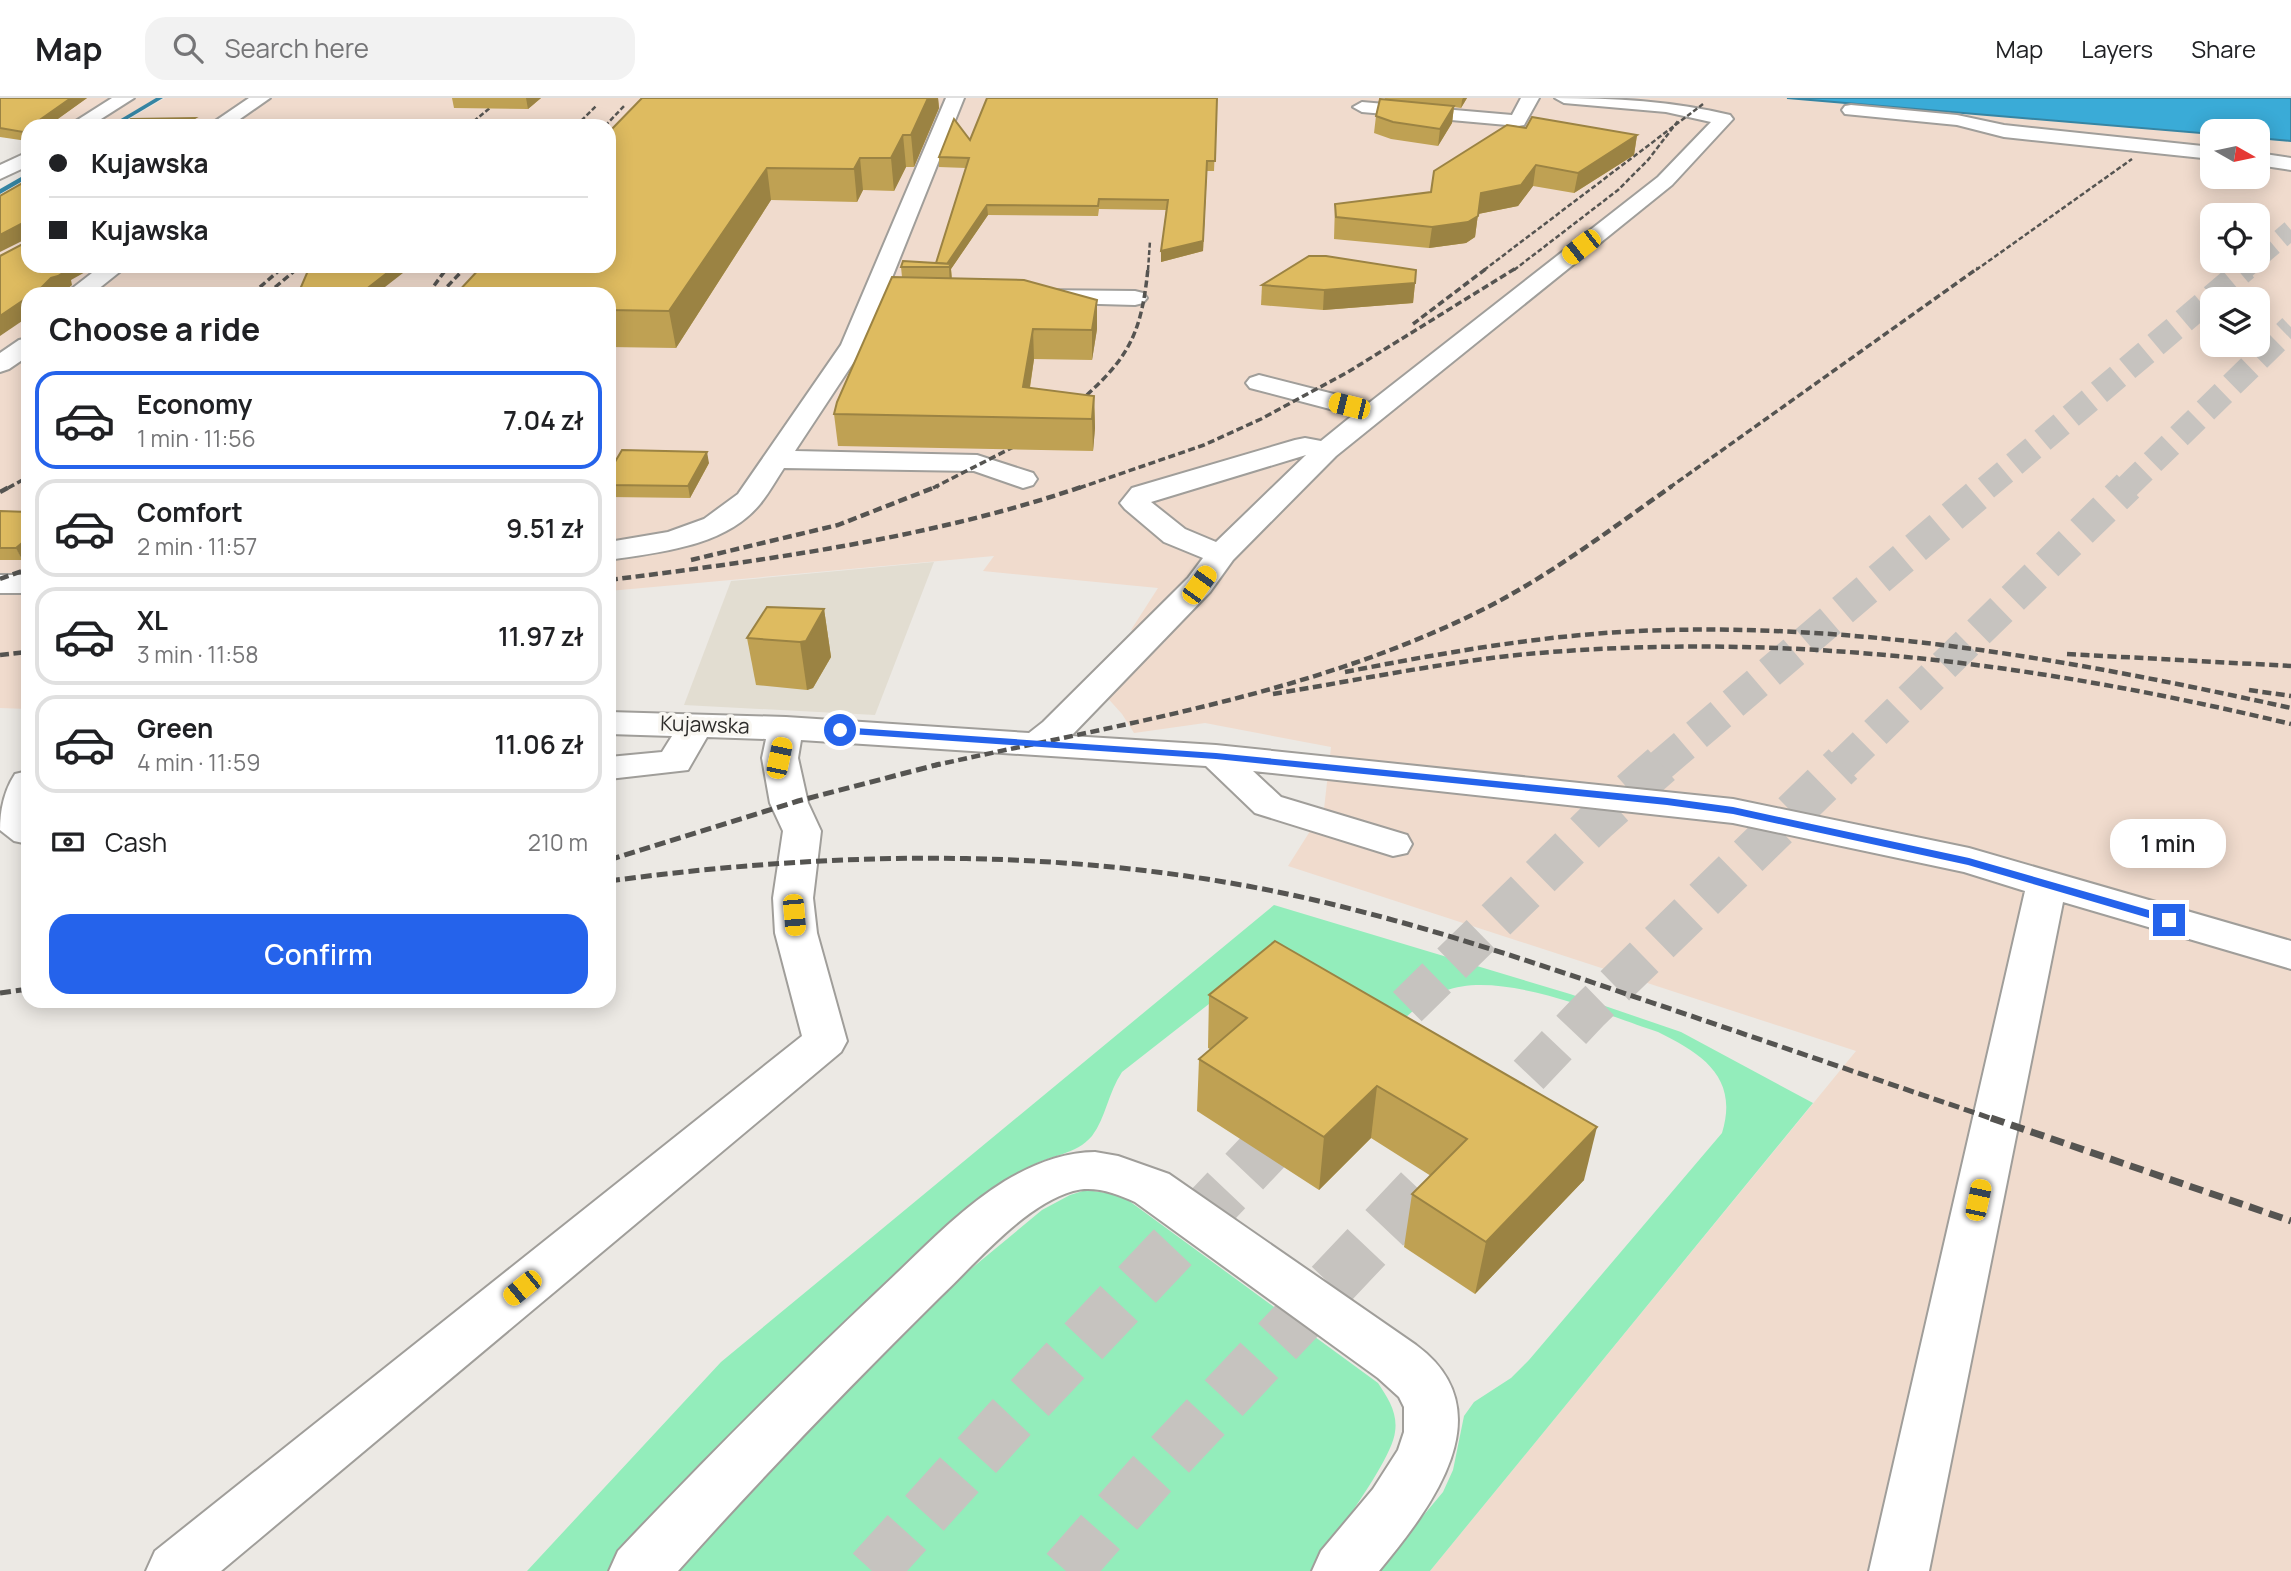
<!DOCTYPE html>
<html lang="en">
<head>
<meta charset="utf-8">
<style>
  :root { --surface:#fff; --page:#f2f2f2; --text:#202124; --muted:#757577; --line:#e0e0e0; --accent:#2563eb }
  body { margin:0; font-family:Manrope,sans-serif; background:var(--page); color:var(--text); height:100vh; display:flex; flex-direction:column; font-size:26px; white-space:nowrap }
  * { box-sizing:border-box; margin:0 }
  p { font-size:23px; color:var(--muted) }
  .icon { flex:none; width:38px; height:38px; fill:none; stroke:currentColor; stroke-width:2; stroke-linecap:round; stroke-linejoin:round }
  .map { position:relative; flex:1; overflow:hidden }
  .side { position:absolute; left:21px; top:189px; width:595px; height:721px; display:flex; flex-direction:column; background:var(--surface); border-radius:21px; box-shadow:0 4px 18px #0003 }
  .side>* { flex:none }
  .banner { position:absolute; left:21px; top:21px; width:595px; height:154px; border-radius:21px; box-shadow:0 4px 18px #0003; display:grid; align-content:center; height:154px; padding:0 28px; background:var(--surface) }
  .needle { width:46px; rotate:99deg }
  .fabs { position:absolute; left:2200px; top:21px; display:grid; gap:14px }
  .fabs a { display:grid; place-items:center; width:70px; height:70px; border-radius:14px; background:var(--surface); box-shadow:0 4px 18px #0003; font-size:35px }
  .end { position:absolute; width:32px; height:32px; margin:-16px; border:9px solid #2563eb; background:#fff; box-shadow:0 0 0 4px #fff }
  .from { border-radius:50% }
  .bubble { position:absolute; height:49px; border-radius:21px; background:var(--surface); box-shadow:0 4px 18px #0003; font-size:23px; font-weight:600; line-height:49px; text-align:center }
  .car { position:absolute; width:21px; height:42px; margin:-21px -10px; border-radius:9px; box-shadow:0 0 5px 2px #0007; background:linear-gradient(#f5c518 24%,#345 0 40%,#f5c518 0 76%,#345 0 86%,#f5c518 0) }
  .banner b { display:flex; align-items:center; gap:24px; height:66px; font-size:26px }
  .banner b+b { border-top:2px solid var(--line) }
  .banner i { width:18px; height:18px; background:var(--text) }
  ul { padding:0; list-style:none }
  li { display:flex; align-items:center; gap:21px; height:98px; margin:0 14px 10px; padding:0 14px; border:4px solid var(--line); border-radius:21px }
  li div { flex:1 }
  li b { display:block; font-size:26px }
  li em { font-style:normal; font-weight:600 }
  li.selected { border-color:var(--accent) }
  li>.icon { width:63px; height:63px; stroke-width:1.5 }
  h2 { padding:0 28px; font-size:32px; line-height:84px }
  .pay { display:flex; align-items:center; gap:18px; height:77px; padding:0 28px; font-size:26px }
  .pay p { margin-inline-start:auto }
  .cta { display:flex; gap:14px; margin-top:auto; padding:14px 28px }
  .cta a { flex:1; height:80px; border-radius:21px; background:var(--accent); color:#fff; font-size:28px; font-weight:600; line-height:80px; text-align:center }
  header { display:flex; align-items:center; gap:42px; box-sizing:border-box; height:98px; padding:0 35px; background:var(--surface); border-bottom:2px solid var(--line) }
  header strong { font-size:33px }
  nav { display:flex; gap:38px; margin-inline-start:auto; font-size:24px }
  .search { width:490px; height:63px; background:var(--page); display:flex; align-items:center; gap:18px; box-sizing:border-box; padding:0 24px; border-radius:21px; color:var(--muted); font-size:26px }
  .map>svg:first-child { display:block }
  .built { fill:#e2ddd1 }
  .industrial { fill:#f0dbcd; fill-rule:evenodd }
  .green { fill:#93edbb }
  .water { fill:#3aabd7; stroke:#3685a3; stroke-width:2 }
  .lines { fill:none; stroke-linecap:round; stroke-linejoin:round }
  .stream { fill:#3685a3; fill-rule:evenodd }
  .highway-tunnel-far4 { stroke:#c6c3bf; stroke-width:20; stroke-dasharray:20 10; stroke-linecap:butt }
  .highway-tunnel-far3 { stroke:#c6c3bf; stroke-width:25; stroke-dasharray:25 12; stroke-linecap:butt }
  .highway-tunnel-far2 { stroke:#c6c3bf; stroke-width:32; stroke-dasharray:32 16; stroke-linecap:butt }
  .highway-tunnel-far1 { stroke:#c6c3bf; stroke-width:41; stroke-dasharray:41 21; stroke-linecap:butt }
  .highway-tunnel { stroke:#c6c3bf; stroke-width:52; stroke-dasharray:52 26; stroke-linecap:butt }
  .minor-casing { stroke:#a09e9a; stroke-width:4 }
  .minor { fill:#fff; fill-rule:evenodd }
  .rail-far4 { stroke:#555451; stroke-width:2.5; stroke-dasharray:5 2.5; stroke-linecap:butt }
  .rail-far3 { stroke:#555451; stroke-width:3.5; stroke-dasharray:7 3.5; stroke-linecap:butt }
  .rail-far2 { stroke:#555451; stroke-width:4.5; stroke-dasharray:9 4.5; stroke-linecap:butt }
  .rail-far1 { stroke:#555451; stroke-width:5; stroke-dasharray:11 5; stroke-linecap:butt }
  .rail { stroke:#555451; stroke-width:7; stroke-dasharray:14 7; stroke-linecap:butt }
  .wall { fill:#bfa153 }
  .shaded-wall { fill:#9b8343 }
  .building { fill:#debb60; stroke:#9b8343; stroke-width:2 }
  .route { fill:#2563eb }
  .labels { text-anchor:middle; stroke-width:7; stroke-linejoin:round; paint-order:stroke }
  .street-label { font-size:21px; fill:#2e2d2b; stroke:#f9f7f2 }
</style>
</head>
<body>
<header>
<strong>Map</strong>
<div class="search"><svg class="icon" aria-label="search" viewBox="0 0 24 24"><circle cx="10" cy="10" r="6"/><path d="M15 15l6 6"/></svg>Search here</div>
<nav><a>Map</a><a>Layers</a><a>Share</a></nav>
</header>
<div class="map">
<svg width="2291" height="1473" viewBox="0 0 2291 1473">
  <rect width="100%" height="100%" fill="#ece9e4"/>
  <path class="built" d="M934,464L875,617L684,607L731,483Z"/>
  <g class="industrial">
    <path d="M0,0H157L109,28H28Z"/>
    <path d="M165,0H1787L2212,36V79H2258V40L2291,43V1473H1430L1856,953L1288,768L1324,711L1331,649L1205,625L1134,635L1122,616L1104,596L1165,544L1131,532L1158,490L983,473L994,458L609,493V196H28V611L0,610V97L28,80V168H609V28H117ZM2212,117H2258V163H2212ZM2212,201H2258V247H2212Z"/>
  </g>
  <g class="green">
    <path d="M1274,807L1570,896L1681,934L1813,1005L1430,1473H1377L1443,1394L1453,1372L1464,1318L1474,1304L1511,1280L1529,1262L1722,1035C1739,980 1703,956 1658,934C1603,916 1500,871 1445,893C1426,900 1412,914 1397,927L1255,870L1122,974C1108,995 1106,1019 1092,1038C1076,1057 1050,1057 1029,1069C1023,1072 1017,1077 1012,1082L619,1473H527L721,1264Z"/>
    <path d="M1086,1092L1121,1097L1378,1285C1388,1300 1398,1315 1395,1334C1392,1363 1330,1444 1311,1473H669L908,1223L1042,1112L1070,1097Z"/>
  </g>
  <path class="water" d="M1787,0H2291V43L2258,40V33H2212V36Z"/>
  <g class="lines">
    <g class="stream">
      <path d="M156,0H163L116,28H109Z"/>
      <path d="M28,75V80L0,96V91Z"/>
    </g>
    <g class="highway-tunnel-far4">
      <path d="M2258,160L2291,132"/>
      <path d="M2244,172L2254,163"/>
    </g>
    <g class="highway-tunnel-far3">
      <path d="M1986,390L2246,170"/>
      <path d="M2126,390L2291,229"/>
    </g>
    <g class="highway-tunnel-far2">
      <path d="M1660,668L1988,388"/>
      <path d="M1841,668L2128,388"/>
    </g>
    <g class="highway-tunnel-far1">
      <path d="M1363,952L1597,723L1662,666"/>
      <path d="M1293,1022L1298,1017"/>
      <path d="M1486,1022L1590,912L1843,666"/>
    </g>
    <g class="highway-tunnel">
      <path d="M872,1473L1008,1323L1295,1020"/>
      <path d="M1066,1473L1151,1377L1488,1020"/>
    </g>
    <defs>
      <g id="minor">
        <path d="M112,0H134L90,28H68Z"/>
        <path d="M249,0H270L230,28H208Z"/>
        <path d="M946,0H964L865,247L795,353L977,357L1033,375L1037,381L1033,387L1023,390L974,373L784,370C776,382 769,395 760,406C725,449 659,454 609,462V444L668,434L704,421L738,396L841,247Z"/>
        <path d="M1521,0H1539L1524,27L1518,28L1362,14L1353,9L1362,4L1512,17Z"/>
        <path d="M1555,0C1615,0 1672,3 1730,17L1733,21L1672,87L1336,358L1233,462L1210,494L1071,638L1216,647L1733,701L1969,750L2291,843V871L2063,804L1929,1473H1869L2025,793L1964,774L1733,725L1253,673L1281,699L1407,737L1412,746L1407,755L1393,758L1255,715L1206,668L801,642L798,660L808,705L821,733L813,800L817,835L847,943L841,954L221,1473H146L155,1453L802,938L775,835L773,800L783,733L770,705L762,660L766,641L707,639L688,672L609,681V659L662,654L672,638L609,636V614L786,619L1029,635L1043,624L1188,480L1203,460L1164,444L1125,411L1120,405L1132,390L1295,342L1305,340L1321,343L1353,317L1250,290L1246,285L1250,280L1259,277L1369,305L1658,79L1711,24L1666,14L1564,5ZM1306,357L1216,444L1185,431L1151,404Z"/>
        <path d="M1851,7L1957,17L2004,27L2212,49V61L2004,39L1957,27L1845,16L1842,12L1845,8Z"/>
        <path d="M28,54V68L0,81V67Z"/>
        <path d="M2258,55L2291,60V72L2258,67Z"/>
        <path d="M101,168H127L92,196H65Z"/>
        <path d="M1036,192L1135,193L1143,195L1147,200L1143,205L1135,207L1028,204L1024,199L1028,194Z"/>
        <path d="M28,240V258L9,271L0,274V255L19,242Z"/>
        <rect x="0" y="477" width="28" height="18"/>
        <path d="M28,673V746L14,743L0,732C0,712 4,693 15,676Z"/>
        <path d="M1095,1054L1118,1058L1169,1076L1416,1247C1506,1313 1431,1410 1379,1473H1312L1321,1453L1373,1391L1398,1352L1404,1334V1309L1399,1299L1378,1280L1135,1104C1116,1095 1093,1087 1073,1093C1024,1107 976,1165 940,1199C850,1288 762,1379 678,1473H609L618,1453C702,1364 788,1278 877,1194C918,1156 958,1112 1005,1083C1032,1067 1063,1054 1095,1054Z"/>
      </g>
    </defs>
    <use href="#minor" class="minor-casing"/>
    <use href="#minor" class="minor"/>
    <g class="rail-far4">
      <path d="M468,28L502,0"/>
      <path d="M576,28L597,7"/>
      <path d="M605,28L625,7"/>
      <path d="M280,172L284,168"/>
      <path d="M296,172L301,168"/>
      <path d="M445,172L448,168"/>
      <path d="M463,172L467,168"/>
      <path d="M1148,172L1150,143"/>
      <path d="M1484,172L1703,6"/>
      <path d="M1514,172L1618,92L1648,62L1678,23"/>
      <path d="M1976,172L2132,61"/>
    </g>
    <g class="rail-far3">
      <path d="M252,196L282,170"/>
      <path d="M267,196L298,170"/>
      <path d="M428,196L447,170"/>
      <path d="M440,196L465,170"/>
      <path d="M1413,226L1487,170"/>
      <path d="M1071,311C1125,264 1141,243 1148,170"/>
      <path d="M8,390L28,379"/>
      <path d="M933,390L1029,341"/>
      <path d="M1079,390L1204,347L1261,321L1348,274L1516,170"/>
      <path d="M1669,390L1978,170"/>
    </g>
    <g class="rail-far2">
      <path d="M0,394L11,388"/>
      <path d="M691,462L838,427L938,388"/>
      <path d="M0,481L28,471"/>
      <path d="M609,482C767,462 933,440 1084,388"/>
      <path d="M2067,556L2291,568"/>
      <path d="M0,557L28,554"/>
      <path d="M1345,574C1452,553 1560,534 1669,532C1880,527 2086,565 2291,610"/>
      <path d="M2249,592L2291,598"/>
      <path d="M1273,596C1365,581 1457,561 1551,554C1806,535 2043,567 2291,626"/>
      <path d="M932,668C1118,626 1314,597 1486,510C1552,476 1611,431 1672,388"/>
    </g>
    <g class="rail-far1">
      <path d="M609,762L798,703L940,666"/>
      <path d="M609,783C825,754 1043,749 1258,790C1392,816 1521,860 1650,904C1765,943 1881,983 1996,1022"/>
      <path d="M0,895L28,891"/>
    </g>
    <path class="rail" d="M1991,1020L2291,1123"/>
  </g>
  <g class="wall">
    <path d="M0,0H87L27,43L0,39Z"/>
    <path d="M452,0H541L528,11L454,10Z"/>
    <path d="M642,0H938L939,10L914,69H906L894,93L863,92L857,104L771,102L676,250L609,249V196Z"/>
    <path d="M1217,0L1214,73H1207L1203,153L1161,164V153L1166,112L1099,111L1098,118L988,117L951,171L952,181L1097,202V231L1092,262L1034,261L1030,290L1094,298L1095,330L1093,353L838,348L834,316L902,179L901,169L936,165L966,70L939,69V59Z"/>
    <path d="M1385,0H1467L1461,10L1454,9L1452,25L1438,48L1391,41L1374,35L1376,18Z"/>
    <path d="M1526,30L1637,37L1634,57L1574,95L1533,88L1518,108L1478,116L1475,139L1466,145L1429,150L1334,141L1335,106L1431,94Z"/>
    <path d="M1415,185L1413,205L1323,212L1261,207L1262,187Z"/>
    <path d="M709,365L690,400L609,399V374Z"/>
    <path d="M0,413L22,462H0Z"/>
    <path d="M824,511L831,559L813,590L807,592L756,587L747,540Z"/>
    <path d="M1209,897L1584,1082L1475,1196L1404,1149L1412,1096L1431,1078L1371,1040L1319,1092L1197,1013L1199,961L1210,951L1208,950Z"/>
  </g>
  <g class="shaded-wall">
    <path d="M71,0H87L48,28H31Z"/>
    <path d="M526,0H541L528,11Z"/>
    <path d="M928,0H938L939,10L914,69L911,37Z"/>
    <path d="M1463,0H1467L1461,10L1462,2Z"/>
    <path d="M1454,8L1452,25L1438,48L1440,31Z"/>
    <path d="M195,20L198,28H182Z"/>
    <path d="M28,30V42L27,43L23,34Z"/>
    <path d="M903,37L906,69L894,93L891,60Z"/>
    <path d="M1637,37L1634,57L1574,95L1578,75Z"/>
    <path d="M860,60L863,92L857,104L854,71Z"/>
    <path d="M1207,63L1203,153L1161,164V153Z"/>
    <path d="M1536,67L1533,88L1518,108L1478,116L1475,139L1466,145L1429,150L1432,129L1481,95Z"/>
    <path d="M767,70L771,102L676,250L669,213Z"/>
    <path d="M987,107L988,117L951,171L952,186L950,189L949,169H945Z"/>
    <path d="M23,125L28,140L0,154V137Z"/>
    <path d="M65,168H96L71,182L72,187L65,193L56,196H33Z"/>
    <path d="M396,168H412L376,196H360Z"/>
    <path d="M1415,185L1413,205L1323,212L1324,192Z"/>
    <path d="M28,199V219L0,238V218Z"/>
    <path d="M1097,202V231L1092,262V232Z"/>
    <path d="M1033,231L1034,261L1025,320L1023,289Z"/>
    <path d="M1094,298L1095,330L1093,353L1092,321Z"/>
    <path d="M707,354L709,365L690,400L688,388Z"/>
    <path d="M28,440V457L22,462L16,450Z"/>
    <path d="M824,511L831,559L813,590L807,592L800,544Z"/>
    <path d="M1377,988L1371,1040L1319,1092L1324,1039Z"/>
    <path d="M1597,1029L1584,1082L1475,1196L1486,1144Z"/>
  </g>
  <g class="building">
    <path d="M0,0H71L31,28H28V30L23,34L0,30Z"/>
    <path d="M642,0H928L911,37H903L891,60H860L854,71L767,70L669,213L609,212V196H456L482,168H609V34Z"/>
    <path d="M987,0H1217L1215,63H1207L1203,143L1161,153L1168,102L1099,101L1098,108L987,107L947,166L936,165L969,60L939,59L954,21L970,42Z"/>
    <path d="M1380,1L1454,8L1440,31L1393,24L1376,18Z"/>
    <path d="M1532,19L1637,37L1578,75L1536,67L1521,87L1481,95L1478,118L1468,124L1432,129L1336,119L1335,106L1431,94L1434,73L1507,27L1526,30Z"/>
    <path d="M195,20L182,28H120L131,21Z"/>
    <path d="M28,82V168H65L66,173L58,178L51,180L39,192L33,196H28V199L0,218V158L23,146V125L0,137V98Z"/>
    <path d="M1309,158H1326L1416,172L1415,185L1324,192L1262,187Z"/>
    <path d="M903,163L951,166L949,169H901Z"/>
    <path d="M310,168H396L360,196H298Z"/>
    <path d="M892,179L1024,182L1097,202L1092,232L1033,231L1023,289L1094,298L1092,321L834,316L837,304Z"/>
    <path d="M622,352L707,354L688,388L609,387V374Z"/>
    <path d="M0,413L28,414V440L16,450H0Z"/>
    <path d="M767,509L824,511L806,543L800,544L747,540Z"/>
    <path d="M1275,843L1597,1029L1486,1144L1412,1096L1467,1041L1377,988L1324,1039L1199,961L1247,920L1209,897Z"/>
  </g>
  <path class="route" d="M840,629L1216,655L1667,700L1733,709L1969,760L2173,819L2175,822L2169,826L1968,767L1733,716L1667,707L1216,661L836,635L835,632Z"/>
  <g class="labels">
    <g class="street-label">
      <text transform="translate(705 627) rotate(2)" y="7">Kujawska</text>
    </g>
  </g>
</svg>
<div class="fabs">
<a><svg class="needle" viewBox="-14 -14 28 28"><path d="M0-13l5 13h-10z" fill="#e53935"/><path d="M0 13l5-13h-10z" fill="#757577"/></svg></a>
<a><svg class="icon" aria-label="locate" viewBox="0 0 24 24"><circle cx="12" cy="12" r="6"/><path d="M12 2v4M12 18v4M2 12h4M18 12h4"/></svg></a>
<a><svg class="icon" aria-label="layers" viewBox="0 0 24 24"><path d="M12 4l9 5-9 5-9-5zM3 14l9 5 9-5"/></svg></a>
</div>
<i class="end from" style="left:840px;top:632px"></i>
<i class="end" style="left:2169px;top:822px"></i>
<div class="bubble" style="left:2110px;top:721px;width:116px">1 min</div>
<i class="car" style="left:1581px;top:149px;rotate:232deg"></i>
<i class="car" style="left:1349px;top:308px;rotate:284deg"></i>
<i class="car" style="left:1199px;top:487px;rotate:36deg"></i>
<i class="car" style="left:779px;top:660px;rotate:12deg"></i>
<i class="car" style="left:794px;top:817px;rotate:175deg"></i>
<i class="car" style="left:1978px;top:1102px;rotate:12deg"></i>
<i class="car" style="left:522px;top:1190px;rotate:231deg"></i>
<div class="banner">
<b><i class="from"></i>Kujawska</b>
<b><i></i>Kujawska</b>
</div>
<section class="side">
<h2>Choose a ride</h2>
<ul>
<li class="selected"><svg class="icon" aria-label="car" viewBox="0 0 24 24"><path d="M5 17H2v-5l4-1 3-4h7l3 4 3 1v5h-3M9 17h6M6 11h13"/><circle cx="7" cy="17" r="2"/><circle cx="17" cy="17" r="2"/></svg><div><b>Economy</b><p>1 min · 11:56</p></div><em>7.04 zł</em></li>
<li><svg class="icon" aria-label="car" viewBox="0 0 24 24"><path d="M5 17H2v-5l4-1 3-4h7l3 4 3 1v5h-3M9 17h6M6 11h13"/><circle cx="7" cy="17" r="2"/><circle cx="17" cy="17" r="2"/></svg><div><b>Comfort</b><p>2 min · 11:57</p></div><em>9.51 zł</em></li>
<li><svg class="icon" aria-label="car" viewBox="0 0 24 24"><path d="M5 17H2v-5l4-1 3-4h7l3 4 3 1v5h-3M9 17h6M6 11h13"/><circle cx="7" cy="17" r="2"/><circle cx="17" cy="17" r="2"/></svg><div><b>XL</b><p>3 min · 11:58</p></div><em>11.97 zł</em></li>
<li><svg class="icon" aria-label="car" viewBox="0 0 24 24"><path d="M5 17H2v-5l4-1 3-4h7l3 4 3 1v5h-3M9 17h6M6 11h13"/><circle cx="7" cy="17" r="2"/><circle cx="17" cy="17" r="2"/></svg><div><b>Green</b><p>4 min · 11:59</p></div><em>11.06 zł</em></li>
</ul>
<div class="pay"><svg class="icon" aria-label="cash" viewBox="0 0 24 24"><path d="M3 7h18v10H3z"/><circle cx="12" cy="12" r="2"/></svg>Cash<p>210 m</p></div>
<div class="cta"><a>Confirm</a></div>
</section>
</div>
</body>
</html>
